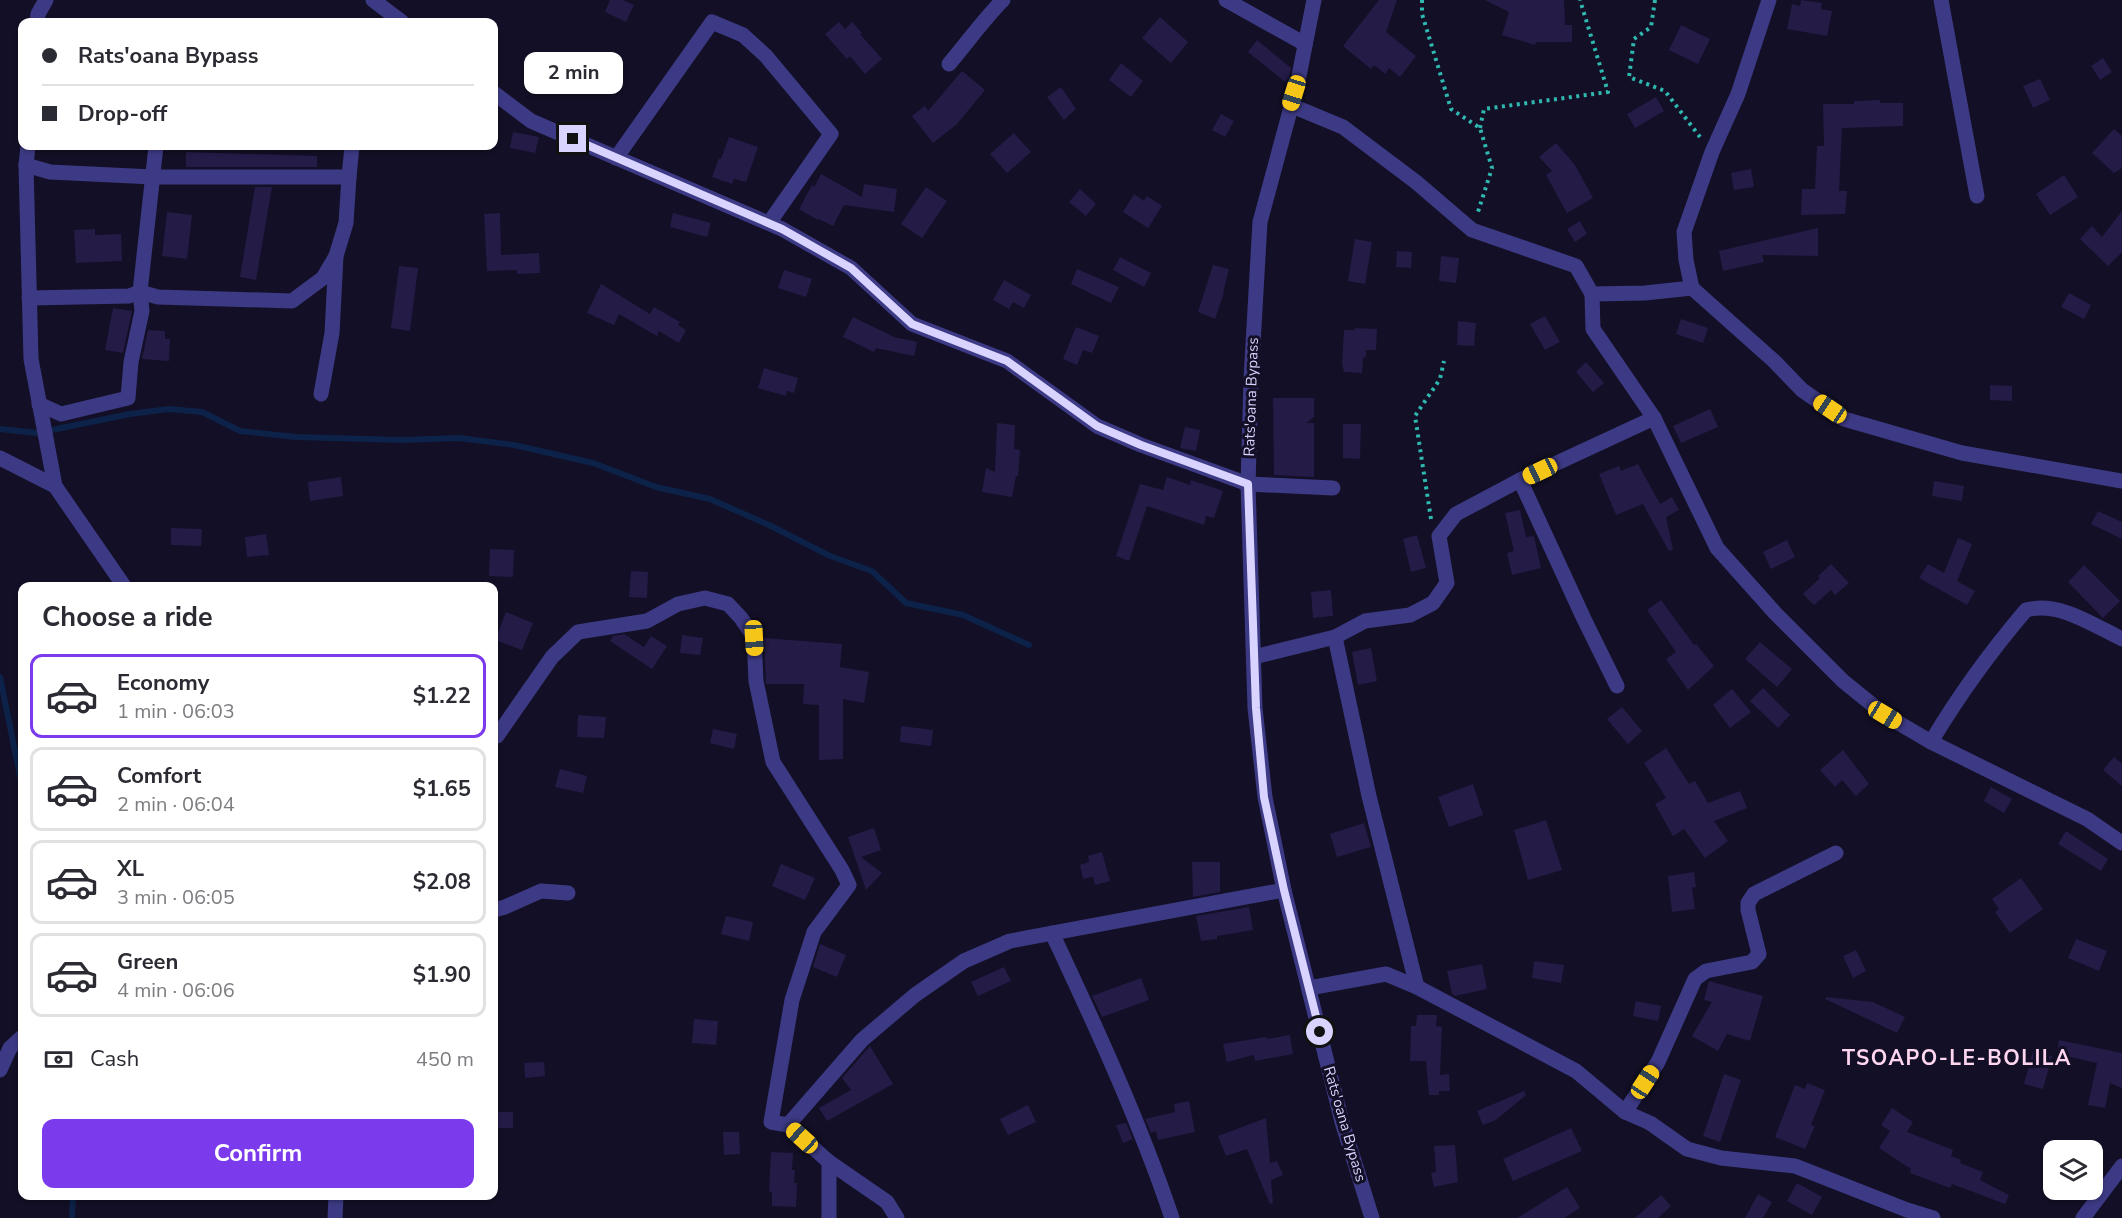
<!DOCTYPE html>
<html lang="en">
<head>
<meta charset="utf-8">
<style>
  :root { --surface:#fff; --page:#f7f7f7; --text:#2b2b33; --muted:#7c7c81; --line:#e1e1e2; --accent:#7c3aed }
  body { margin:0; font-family:"Nunito Sans",sans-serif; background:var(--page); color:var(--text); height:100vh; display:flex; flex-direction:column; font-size:22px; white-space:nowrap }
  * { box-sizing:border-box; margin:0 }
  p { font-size:20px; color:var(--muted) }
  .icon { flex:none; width:33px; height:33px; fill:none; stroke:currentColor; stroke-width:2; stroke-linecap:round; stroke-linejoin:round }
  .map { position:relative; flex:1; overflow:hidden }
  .side { position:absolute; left:18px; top:582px; width:480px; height:618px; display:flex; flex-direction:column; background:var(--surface); border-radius:12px; box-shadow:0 2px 4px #0004 }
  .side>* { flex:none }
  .hud { position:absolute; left:18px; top:18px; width:480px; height:132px; border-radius:12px; box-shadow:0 2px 4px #0004; display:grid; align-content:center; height:132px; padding:0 24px; background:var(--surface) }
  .buttons { position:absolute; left:2043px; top:1140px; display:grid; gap:12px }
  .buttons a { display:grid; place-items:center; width:60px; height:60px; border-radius:12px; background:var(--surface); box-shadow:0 2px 4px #0004; font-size:30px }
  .end { position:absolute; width:27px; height:27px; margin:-14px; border:8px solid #d9d4ff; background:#111; box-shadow:0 0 0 3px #111 }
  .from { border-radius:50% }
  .bubble { position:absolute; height:42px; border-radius:12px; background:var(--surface); box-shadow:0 2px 4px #0004; font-size:20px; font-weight:700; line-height:42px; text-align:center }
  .car { position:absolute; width:18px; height:36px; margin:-18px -9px; border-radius:8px; box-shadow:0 0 4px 2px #0007; background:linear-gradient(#f5c518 24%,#345 0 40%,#f5c518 0 76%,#345 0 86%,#f5c518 0) }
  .hud b { display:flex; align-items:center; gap:21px; height:57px; font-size:22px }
  .hud b+b { border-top:2px solid var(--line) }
  .hud i { width:15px; height:15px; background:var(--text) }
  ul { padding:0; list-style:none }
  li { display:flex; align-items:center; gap:18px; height:84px; margin:0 12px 9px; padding:0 12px; border:3px solid var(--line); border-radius:12px }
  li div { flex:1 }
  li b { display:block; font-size:22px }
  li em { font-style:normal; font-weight:700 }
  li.on { border-color:var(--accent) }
  li>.icon { width:54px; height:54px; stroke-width:1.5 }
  h2 { padding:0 24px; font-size:27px; line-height:72px }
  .pay { display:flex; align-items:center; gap:15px; height:66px; padding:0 24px; font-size:22px }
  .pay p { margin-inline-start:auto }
  .button { display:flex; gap:12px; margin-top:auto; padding:12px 24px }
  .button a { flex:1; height:69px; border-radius:12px; background:var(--accent); color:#fff; font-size:24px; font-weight:700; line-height:69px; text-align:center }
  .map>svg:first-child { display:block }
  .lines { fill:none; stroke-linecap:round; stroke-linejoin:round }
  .stream { stroke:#0c2248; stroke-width:6 }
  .building { fill:#241b47 }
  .path { stroke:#2fb8b0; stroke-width:4; stroke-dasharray:3 4.5; stroke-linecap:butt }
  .minor { stroke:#3d3a85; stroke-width:15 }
  .route { stroke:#d9d4ff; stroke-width:8 }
  .labels { text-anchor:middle; stroke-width:6; stroke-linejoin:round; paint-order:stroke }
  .street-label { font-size:15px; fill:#d9d4ff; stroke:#130f26 }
  .district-label { font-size:21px; font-weight:bold; letter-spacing:1.5px; fill:#ffd6f0; stroke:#130f26 }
</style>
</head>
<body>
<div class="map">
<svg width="2122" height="1218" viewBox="0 0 2122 1218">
  <rect width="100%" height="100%" fill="#130f26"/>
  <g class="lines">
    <g class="stream">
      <path d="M0,429L37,433L130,414L169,409L202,412L240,431L296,437L402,440L459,438L514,445L593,463L656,487L710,499L769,525L830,556L872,571L906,603L963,615L1029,645"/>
      <path d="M0,677L22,786"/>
      <path d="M72,1218L73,1196"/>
    </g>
  </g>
  <g class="building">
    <path d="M610,0H623L634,5L626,22L605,12Z"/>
    <path d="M1379,0H1397L1386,32L1416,56L1400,77L1389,68L1385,74L1374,65L1371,69L1343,46Z"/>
    <path d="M1485,0H1564L1565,25H1572V42H1536L1535,45L1502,35L1509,12Z"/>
    <path d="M1801,0L1822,3L1821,9L1832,11L1827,36L1787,29L1792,4L1800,6Z"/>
    <path d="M1160,17L1188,42L1171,63L1142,38Z"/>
    <path d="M839,22L845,29L852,22L862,33L860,34L882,59L865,74L850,56L847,59L825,34Z"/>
    <path d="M1681,25L1710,39L1698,64L1669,50Z"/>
    <path d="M1257,40L1291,68L1289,78L1285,82L1248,52Z"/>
    <path d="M2103,58L2112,72L2100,80L2091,66Z"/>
    <path d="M1121,63L1143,81L1131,97L1109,80Z"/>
    <path d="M962,71L985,90L957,124L933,143L912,116L925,106L928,111Z"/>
    <path d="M2040,79L2050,100L2033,108L2023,86Z"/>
    <path d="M1061,87L1076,109L1064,120L1047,97Z"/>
    <path d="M1656,97L1664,111L1635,128L1627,114Z"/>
    <path d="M1880,100V103H1903V126L1842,128L1839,191H1847L1845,214L1801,215L1802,189H1815L1817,146H1824L1823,104H1854V101Z"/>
    <path d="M1221,114L1234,121L1225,137L1212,130Z"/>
    <path d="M2114,129L2122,136V168L2114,173L2092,153Z"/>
    <path d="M513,132L539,137L535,153L510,148Z"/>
    <path d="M1014,133L1031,152L1007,173L990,154Z"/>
    <path d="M729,137L758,147L746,182L734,179L732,184L712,177L719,158L721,159Z"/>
    <path d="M1556,143L1575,165L1593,198L1567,213L1546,175L1552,171L1539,157Z"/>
    <path d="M186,152L317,156V167H186Z"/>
    <path d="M1751,169L1754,187L1734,190L1731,173Z"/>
    <path d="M821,174L862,197L864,184L897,189L894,212L844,205L833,226L819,219L818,220L799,209L812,185L814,187Z"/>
    <path d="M2064,175L2078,197L2050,215L2036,194Z"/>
    <path d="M255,187H272L256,280L240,277Z"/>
    <path d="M926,187L947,201L922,238L901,224Z"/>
    <path d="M1080,189L1096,204L1086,216L1069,202Z"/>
    <path d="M1134,194L1144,201L1147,196L1162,206L1148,228L1123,212Z"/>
    <path d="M2122,211V252L2108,266L2080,239L2092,226L2102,237Z"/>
    <path d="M167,212L192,215L187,259L162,256Z"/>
    <path d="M500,213L501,255L539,253L540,273L517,274V270L487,271L484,214Z"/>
    <path d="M673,213L711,223L707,237L670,227Z"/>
    <path d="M1580,221L1587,234L1575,242L1567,229Z"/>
    <path d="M1818,228V256L1762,255L1764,262L1723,271L1719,251Z"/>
    <path d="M95,229V235L121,234L122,261L76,263L74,230Z"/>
    <path d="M1355,239L1372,242L1365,284L1348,281Z"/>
    <path d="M1397,251L1412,252L1411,268L1396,267Z"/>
    <path d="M1441,256L1459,258L1456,283L1439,281Z"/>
    <path d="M1120,257L1151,273L1144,287L1113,270Z"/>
    <path d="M1213,265L1229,269L1223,293H1224L1215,319L1198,312Z"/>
    <path d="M399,266L418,268L410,331L391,328Z"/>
    <path d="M1077,269L1119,287L1111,303L1071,284Z"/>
    <path d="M784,270L812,279L806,297L778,288Z"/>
    <path d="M1004,280L1031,295L1024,308L1013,302L1009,309L993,300Z"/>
    <path d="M601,284L650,314L654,307L680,322L678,325L686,330L679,343L659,331L657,336L619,314L614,325L587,313Z"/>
    <path d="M2069,293L2091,305L2084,319L2061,307Z"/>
    <path d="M113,308L132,311L123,353L105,350Z"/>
    <path d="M1545,316L1560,342L1545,350L1530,324Z"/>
    <path d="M853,317L894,337L917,342L914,356L876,348L874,352L843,337Z"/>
    <path d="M1681,319L1708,328L1703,343L1676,334Z"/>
    <path d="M1458,321L1476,323L1474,346L1457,345Z"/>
    <path d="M1076,327L1099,336L1092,353L1083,350L1077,365L1063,359Z"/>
    <path d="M1355,328L1377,329L1376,350H1366V358L1363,357L1362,373L1344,372L1342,364L1344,330H1355Z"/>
    <path d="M148,330L165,331V339H170L169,361L142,359Z"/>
    <path d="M1586,362L1604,383L1593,392L1576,372Z"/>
    <path d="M764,368L798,378L794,393L787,391L786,396L758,388Z"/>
    <path d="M1990,385L2012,386V401L1990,400Z"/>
    <path d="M1273,398H1314V417L1306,423H1314V477L1274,475Z"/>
    <path d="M1710,409L1718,427L1681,443L1673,426Z"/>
    <path d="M997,423L1015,425L1014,449L1020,450L1018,476H1016L1012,497L982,492L986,468L995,472Z"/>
    <path d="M1343,424H1361L1360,459L1343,458Z"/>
    <path d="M1185,427L1200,430L1196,451L1180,448Z"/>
    <path d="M1638,464L1660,504L1672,497L1679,510L1666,517L1673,550L1669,551L1643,504L1616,515L1599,474L1619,466L1621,471Z"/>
    <path d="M341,477L343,496L310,501L308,482Z"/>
    <path d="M1167,477L1190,485L1191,480L1223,491L1214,518L1206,516L1204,525L1147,506L1129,561L1116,556L1140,484L1163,490Z"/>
    <path d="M1934,481L1964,486L1962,501L1932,496Z"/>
    <path d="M1520,510L1526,537L1534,536L1541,568L1512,575L1507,553L1514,551L1505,513Z"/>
    <path d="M2098,511L2122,522V539L2091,524Z"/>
    <path d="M171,528L202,529L201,546L171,545Z"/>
    <path d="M266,534L269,555L247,557L245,537Z"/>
    <path d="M1417,535L1426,568L1411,572L1403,539Z"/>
    <path d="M1958,538L1972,544L1957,581L1975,591L1967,605L1919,578L1928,564L1944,573Z"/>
    <path d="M1787,540L1795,557L1771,569L1763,552Z"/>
    <path d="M490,549L514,550L513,577L489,576Z"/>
    <path d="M1831,564L1849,583L1835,595L1831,590L1814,605L1803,594L1820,578L1818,576Z"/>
    <path d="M2084,565L2120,601L2103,618L2068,582Z"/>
    <path d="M631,571L648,572L647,598L629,597Z"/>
    <path d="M1331,590L1333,616L1313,618L1311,592Z"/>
    <path d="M1661,600L1694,645L1696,644L1714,666L1688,690L1666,659L1676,652L1647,610Z"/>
    <path d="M506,612L533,623L522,650L495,640Z"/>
    <path d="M624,634L644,647L651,636L667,646L652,669L610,641L613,636Z"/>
    <path d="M682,635L703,638L700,655L680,653Z"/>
    <path d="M764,638L842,644L840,667L869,672L864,703L843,699V759L819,760V705L803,704L804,684H766Z"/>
    <path d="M1760,642L1792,669L1777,687L1745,659Z"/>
    <path d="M1371,648L1377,681L1358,685L1352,652Z"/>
    <path d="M1763,688L1790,715L1778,728L1750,701Z"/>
    <path d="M1732,689L1751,712L1730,728L1713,705Z"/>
    <path d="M1622,707L1642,731L1628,744L1607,719Z"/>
    <path d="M578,715L606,717L604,738L577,737Z"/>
    <path d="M901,726L933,730L931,746L900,742Z"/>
    <path d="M713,729L737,734L734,749L710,743Z"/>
    <path d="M1666,748L1689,784L1695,781L1708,803L1740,791L1747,808L1714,821L1728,841L1705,858L1684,829L1673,836L1655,804L1666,798L1644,763Z"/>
    <path d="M1843,750L1869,784L1856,796L1842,780L1835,787L1820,770Z"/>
    <path d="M2114,757L2122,764V786L2103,770Z"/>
    <path d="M560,769L587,776L583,793L555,787Z"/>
    <path d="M1473,784L1483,815L1449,827L1438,797Z"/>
    <path d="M1991,787L2012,799L2004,813L1984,801Z"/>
    <path d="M1546,820L1562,870L1528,880L1514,830Z"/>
    <path d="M1364,823L1371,847L1337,857L1330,834Z"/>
    <path d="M874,828L881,850L861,857L882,873L866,890L848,837Z"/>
    <path d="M2066,831L2108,859L2101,871L2058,844Z"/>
    <path d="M1102,852L1110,881L1095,885L1093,877L1083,879L1080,865L1089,862L1088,856Z"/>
    <path d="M1192,862H1220V892L1193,897Z"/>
    <path d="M781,864L815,878L805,900L772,886Z"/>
    <path d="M1694,872L1696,887L1692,888L1695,909L1672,912L1668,876Z"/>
    <path d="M2021,878L2043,909L2010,933L1995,912L1999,909L1992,899Z"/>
    <path d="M1249,907L1253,930L1217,936V939L1201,941L1196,916Z"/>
    <path d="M726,916L753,922L749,941L721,934Z"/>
    <path d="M2076,939L2107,951L2099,971L2068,958Z"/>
    <path d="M820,944L846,955L837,977L813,967Z"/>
    <path d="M1856,950L1866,971L1853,978L1843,956Z"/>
    <path d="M1534,961L1564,965L1561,983L1532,978Z"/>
    <path d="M1482,964L1487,989L1455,996L1452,994L1447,971Z"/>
    <path d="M1004,967L1011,981L978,996L971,982Z"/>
    <path d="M1141,978L1149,1000L1102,1017L1092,996Z"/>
    <path d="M1709,981L1763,996L1750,1041L1727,1034L1718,1051L1692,1036L1712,1002L1704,1000Z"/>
    <path d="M1826,997L1873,1002L1905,1017L1897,1033L1825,999Z"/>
    <path d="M1636,1001L1661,1006L1658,1021L1633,1016Z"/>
    <path d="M1417,1015H1437L1436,1026L1442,1027L1440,1075L1449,1074L1450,1091H1439V1095H1429L1426,1061H1410L1411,1026H1416Z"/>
    <path d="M694,1019L718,1021L716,1045L692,1043Z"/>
    <path d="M1290,1035L1293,1054L1255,1061L1254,1055L1227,1062L1223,1044L1266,1037L1267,1039Z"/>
    <path d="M2059,1040L2122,1053V1088L2110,1083L2105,1108L2088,1105L2097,1063L2057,1054Z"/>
    <path d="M870,1046L893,1084L827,1121L819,1108L851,1090L842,1078Z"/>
    <path d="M2033,1051L2052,1056L2043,1089L2024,1084Z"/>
    <path d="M544,1062L545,1076L525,1078L524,1063Z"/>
    <path d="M1724,1074L1741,1080L1720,1142L1703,1136Z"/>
    <path d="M1807,1083L1825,1090L1811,1125L1815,1126L1805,1149L1775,1137L1795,1085L1805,1089Z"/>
    <path d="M1524,1091L1526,1095L1496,1120L1483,1125L1477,1111Z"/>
    <path d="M1189,1101L1195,1132L1158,1140L1156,1131L1151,1133L1145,1119L1175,1112L1174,1104Z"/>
    <path d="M1028,1105L1036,1122L1008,1135L1000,1119Z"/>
    <path d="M1892,1108L1913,1122L1907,1132L1953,1150L1951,1156L1961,1160L1960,1163L1983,1172L1980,1180L2009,1195L2005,1204L1952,1184L1950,1188L1910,1173L1911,1169L1879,1148L1890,1131L1881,1125Z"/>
    <rect x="494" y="1112" width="19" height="16"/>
    <path d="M1266,1118L1270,1163L1277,1161L1283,1175L1271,1180L1273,1203L1270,1204L1247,1149L1226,1156L1218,1136Z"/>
    <path d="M1126,1123L1133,1139L1123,1143L1116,1125Z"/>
    <path d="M1571,1128L1582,1151L1513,1181L1503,1159Z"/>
    <path d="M723,1132H739L740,1154L724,1155Z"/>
    <path d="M1455,1145L1458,1182L1434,1187L1431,1173L1436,1172L1434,1146Z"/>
    <path d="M771,1152L793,1153L792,1170H795L794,1183H797L796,1207L772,1206V1192H769Z"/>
    <path d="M1797,1183L1822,1197L1812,1215L1787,1201Z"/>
    <path d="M1567,1187L1580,1208L1564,1218H1517Z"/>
    <path d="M1758,1194L1772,1202L1763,1218H1745Z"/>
    <path d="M1661,1195L1671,1206L1658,1218H1635Z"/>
  </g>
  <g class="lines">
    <g class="path">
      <path d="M1422,0V14L1451,109L1480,128L1492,168L1477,215"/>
      <path d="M1655,0L1651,27L1634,39L1629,77L1665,91L1700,137"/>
      <path d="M1480,128L1484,109L1608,92L1580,0"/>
      <path d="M1431,519L1415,416L1440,379L1444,361"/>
    </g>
    <g class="minor">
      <path d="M373,0L402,22"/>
      <path d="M1226,0L1305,44"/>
      <path d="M1314,0L1298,81L1260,222L1251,379L1248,484L1255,708L1265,797L1284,890L1342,1122L1372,1218"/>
      <path d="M1941,0L1977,196"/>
      <path d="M37,22L38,14L46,0"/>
      <path d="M949,64C967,43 983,20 1003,0"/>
      <path d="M494,93L531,121L782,229L851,268L912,324L1007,361L1097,426L1141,445L1248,484L1333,488"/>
      <path d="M1290,105L1343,127L1416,182L1472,230L1576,266L1592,294L1645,293L1692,288L1774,361L1802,390L1844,419L1962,453L2122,481"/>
      <path d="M28,146L26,165L31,359L55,486"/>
      <path d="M616,158L712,22L743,35L766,56L831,134L769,223"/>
      <path d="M26,165L50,172L153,177H349L352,146"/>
      <path d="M1692,288L1686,260L1684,232L1712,152L1738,94L1769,0"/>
      <path d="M1592,294L1593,329L1654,418L1717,548L1775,613L1843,681L1885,715L1931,742L2087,819L2122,843"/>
      <path d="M29,298L129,296L140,292L158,297L292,301L323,278L336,256"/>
      <path d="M321,394L332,333L336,256L346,223L349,177"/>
      <path d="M39,404L61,414L128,398L131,362L142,311L140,292L156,146"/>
      <path d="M0,458L55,486L124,586"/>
      <path d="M1520,480L1584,619L1617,686"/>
      <path d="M1335,637L1369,796L1417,987"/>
      <path d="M1254,657L1335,637L1365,621L1410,615L1433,603L1447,583L1439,536L1456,514L1520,480L1654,418"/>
      <path d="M494,736H497L552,657L578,632L647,621L678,604L705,598L728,604L741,618L754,637L756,681L773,762L842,870L849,885L814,932L792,1000L771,1122L788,1125"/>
      <path d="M1931,742C1959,695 1991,651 2026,610C2059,601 2093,625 2122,639"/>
      <path d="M494,910L505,907L541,891L568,893"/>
      <path d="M1052,933C1096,1027 1139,1120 1172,1218"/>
      <path d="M1309,988L1386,974L1417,987L1576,1071L1625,1112L1650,1123L1687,1149L1721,1158L1795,1166L1907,1210L1933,1218"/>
      <path d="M0,1070L10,1048L22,1037"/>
      <path d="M1625,1112L1658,1062L1695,979L1706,971L1752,962L1759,954L1748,910V903L1754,894L1836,853"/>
      <path d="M829,1162L887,1202L897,1218"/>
      <path d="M335,1218L336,1196"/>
      <path d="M829,1218V1162L788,1125L862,1040L915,995L964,961L1010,941L1284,890"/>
      <path d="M2083,1218L2122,1166"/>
    </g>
  </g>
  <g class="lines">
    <path class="route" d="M573,139L782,229L851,268L912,324L1007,361L1097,426L1141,445L1248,484L1256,708L1264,797L1284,890L1320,1032"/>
  </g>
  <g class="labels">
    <g class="street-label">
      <text transform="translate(1251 397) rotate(-88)" y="5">Rats'oana Bypass</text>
      <text transform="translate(1345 1124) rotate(74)" y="5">Rats'oana Bypass</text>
    </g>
    <g class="district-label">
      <text x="1957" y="1065">TSOAPO-LE-BOLILA</text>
    </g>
  </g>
</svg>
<div class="buttons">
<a><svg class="icon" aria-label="layers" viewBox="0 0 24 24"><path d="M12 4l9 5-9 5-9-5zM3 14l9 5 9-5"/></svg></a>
</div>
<i class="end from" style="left:1320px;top:1032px"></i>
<i class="end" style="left:573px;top:139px"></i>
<div class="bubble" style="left:524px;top:52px;width:99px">2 min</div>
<i class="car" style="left:1294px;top:93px;rotate:197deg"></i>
<i class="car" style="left:1830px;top:409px;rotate:304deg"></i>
<i class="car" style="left:1540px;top:471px;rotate:245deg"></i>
<i class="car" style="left:754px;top:638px;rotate:177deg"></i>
<i class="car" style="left:1885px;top:715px;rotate:121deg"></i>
<i class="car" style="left:1645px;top:1082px;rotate:33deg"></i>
<i class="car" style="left:802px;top:1138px;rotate:312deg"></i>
<div class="hud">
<b><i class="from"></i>Rats'oana Bypass</b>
<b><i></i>Drop-off</b>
</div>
<section class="side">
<h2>Choose a ride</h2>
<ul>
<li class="on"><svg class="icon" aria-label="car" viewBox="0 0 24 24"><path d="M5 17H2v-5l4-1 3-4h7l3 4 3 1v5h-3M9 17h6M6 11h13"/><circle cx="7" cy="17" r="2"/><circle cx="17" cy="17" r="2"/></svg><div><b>Economy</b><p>1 min · 06:03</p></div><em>$1.22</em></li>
<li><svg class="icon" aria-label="car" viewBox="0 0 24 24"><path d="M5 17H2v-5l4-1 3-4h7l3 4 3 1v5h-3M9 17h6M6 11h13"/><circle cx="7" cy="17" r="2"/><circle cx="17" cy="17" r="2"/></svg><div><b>Comfort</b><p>2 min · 06:04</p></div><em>$1.65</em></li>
<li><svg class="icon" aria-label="car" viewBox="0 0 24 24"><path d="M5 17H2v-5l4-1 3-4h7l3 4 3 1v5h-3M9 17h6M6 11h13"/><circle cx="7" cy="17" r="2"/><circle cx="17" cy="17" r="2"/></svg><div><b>XL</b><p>3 min · 06:05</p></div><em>$2.08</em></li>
<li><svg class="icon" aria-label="car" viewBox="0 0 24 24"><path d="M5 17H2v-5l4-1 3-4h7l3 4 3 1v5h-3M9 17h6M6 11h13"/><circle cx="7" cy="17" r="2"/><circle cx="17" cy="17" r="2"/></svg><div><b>Green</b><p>4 min · 06:06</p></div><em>$1.90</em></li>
</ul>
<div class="pay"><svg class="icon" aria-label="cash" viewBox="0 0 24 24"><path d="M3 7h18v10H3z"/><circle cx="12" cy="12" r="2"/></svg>Cash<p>450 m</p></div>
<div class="button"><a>Confirm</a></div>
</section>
</div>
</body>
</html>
